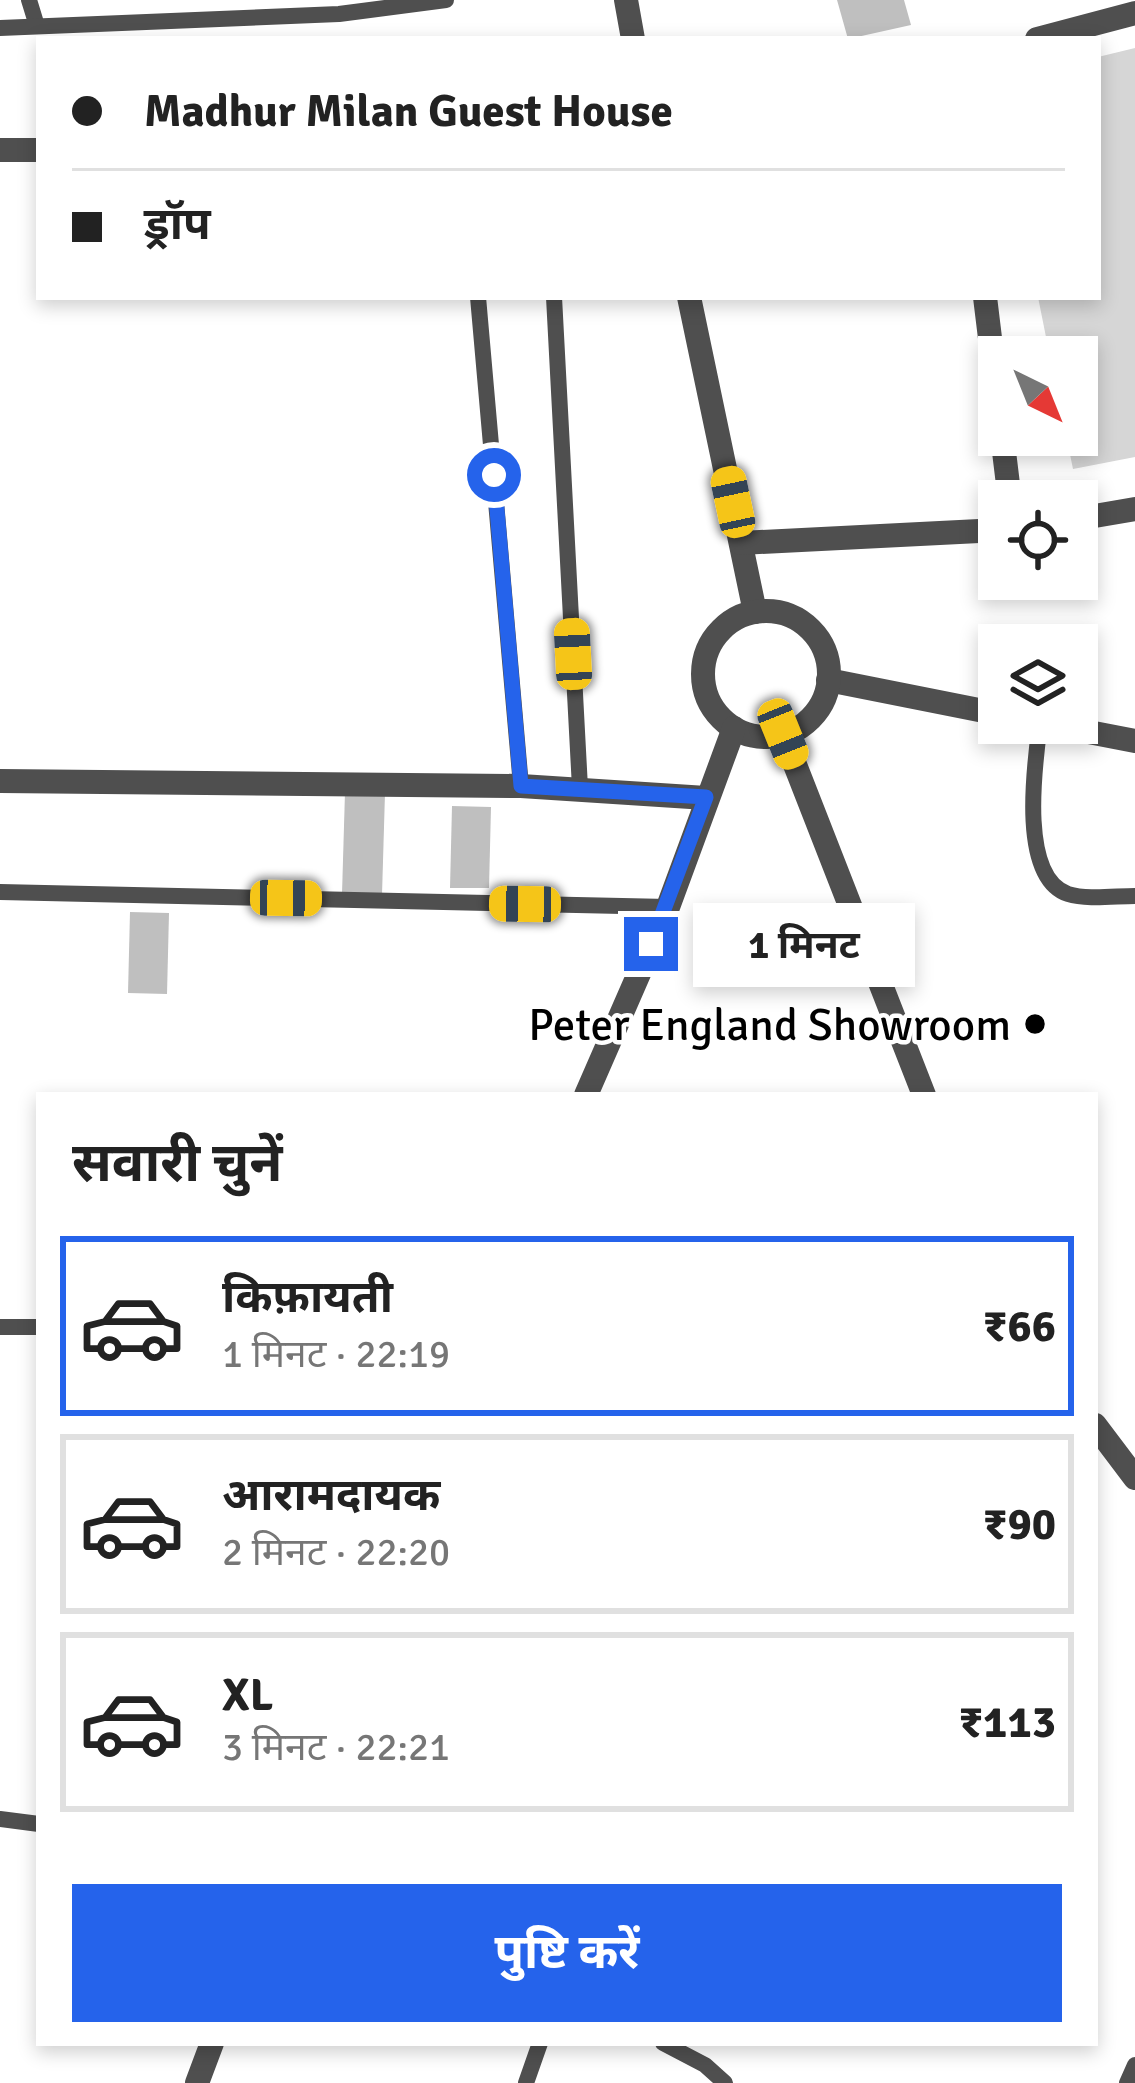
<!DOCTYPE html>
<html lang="hi">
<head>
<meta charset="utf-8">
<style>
  :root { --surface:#fff; --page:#f2f2f2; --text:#222; --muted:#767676; --line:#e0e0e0; --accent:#2563eb }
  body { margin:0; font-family:Signika,"Noto Sans Devanagari",sans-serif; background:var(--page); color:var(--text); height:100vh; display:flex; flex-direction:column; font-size:45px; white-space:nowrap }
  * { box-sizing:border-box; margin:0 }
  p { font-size:39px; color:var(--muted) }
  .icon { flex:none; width:66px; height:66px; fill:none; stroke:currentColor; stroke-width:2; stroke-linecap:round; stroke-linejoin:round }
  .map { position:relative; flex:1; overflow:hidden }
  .drawer { position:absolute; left:36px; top:1092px; width:1062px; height:954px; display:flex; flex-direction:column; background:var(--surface); border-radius:0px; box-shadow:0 6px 18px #0003 }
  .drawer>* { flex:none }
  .banner { position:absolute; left:36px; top:36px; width:1065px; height:264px; border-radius:0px; box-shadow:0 6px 18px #0003; display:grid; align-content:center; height:264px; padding:0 36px; background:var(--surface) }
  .needle { width:78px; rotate:137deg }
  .tools { position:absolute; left:978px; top:336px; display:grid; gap:24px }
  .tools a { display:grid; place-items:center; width:120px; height:120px; border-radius:0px; background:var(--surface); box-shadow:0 6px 18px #0003; font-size:60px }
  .end { position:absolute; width:54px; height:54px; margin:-27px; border:15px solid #2563eb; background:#fff; box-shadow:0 0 0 6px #fff }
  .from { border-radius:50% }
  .bubble { position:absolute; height:84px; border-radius:0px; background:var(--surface); box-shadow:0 6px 18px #0003; font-size:39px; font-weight:700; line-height:84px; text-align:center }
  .car { position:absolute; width:36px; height:72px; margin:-36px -18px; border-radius:15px; box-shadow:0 0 9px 3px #0007; background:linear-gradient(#f5c518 24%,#345 0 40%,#f5c518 0 76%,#345 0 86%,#f5c518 0) }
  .banner b { display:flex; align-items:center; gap:42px; height:114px; font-size:45px }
  .banner b+b { border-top:3px solid var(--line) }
  .banner i { width:30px; height:30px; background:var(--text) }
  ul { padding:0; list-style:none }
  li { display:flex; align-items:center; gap:36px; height:180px; margin:0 24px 18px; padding:0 12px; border:6px solid var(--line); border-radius:0px }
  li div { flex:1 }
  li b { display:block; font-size:45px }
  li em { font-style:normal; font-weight:700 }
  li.active { border-color:var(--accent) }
  li>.icon { width:108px; height:108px; stroke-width:1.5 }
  h2 { padding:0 36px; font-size:54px; line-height:144px }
  .primary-button { display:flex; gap:24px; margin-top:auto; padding:24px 36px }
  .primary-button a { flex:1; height:138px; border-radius:0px; background:var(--accent); color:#fff; font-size:48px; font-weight:700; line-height:138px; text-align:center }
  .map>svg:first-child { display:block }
  .green { fill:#d6d6d6 }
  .building { fill:#bfbfbf }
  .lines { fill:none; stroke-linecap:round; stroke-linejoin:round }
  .service { stroke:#4f4f4f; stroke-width:16 }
  .minor { stroke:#4f4f4f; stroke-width:24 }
  .tertiary { stroke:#4f4f4f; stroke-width:24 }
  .route { stroke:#2563eb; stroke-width:15 }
  .poi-dot { fill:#000; stroke:#fff; stroke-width:4.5 }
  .labels { text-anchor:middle; stroke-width:9; stroke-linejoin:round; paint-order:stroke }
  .poi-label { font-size:45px; fill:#000; stroke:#fff; text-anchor:end }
</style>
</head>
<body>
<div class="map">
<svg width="1135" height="2083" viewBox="0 0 1135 2083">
  <rect width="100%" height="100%" fill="#fff"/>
  <path class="green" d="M1135,48V457L1073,469L1066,435H1077V357H1050L1038,297H1098V57Z"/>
  <g class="building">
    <path d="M837,0H904L911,25L848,39Z"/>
    <path d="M345,792L385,793L382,895L342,894Z"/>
    <path d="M452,806L491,807L489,888H450Z"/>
    <path d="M130,912L169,913L167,994L128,993Z"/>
  </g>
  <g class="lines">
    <g class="service">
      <path d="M29,0L37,26"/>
      <path d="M0,28L339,14L446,0"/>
      <path d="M478,297L521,786"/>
      <path d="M554,297L580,788"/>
      <path d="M1040,723C1035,762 1018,877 1068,894C1087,900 1115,896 1135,896"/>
      <path d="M0,892L668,907"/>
      <path d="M0,1327H39"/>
      <path d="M0,1819L39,1824"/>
      <path d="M663,2043L705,2065L725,2083"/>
      <path d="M526,2083L540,2043"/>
      <path d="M1127,2083L1135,2065"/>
    </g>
    <g class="minor">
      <path d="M0,150H39"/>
      <path d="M985,297L999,412"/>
      <path d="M1002,435L1010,501"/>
      <path d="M828,680L999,714"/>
      <path d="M1042,723L1135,741"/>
      <path d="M783,734L924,1095"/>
      <path d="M0,781L521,786L706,798"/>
      <path d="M1095,1425L1135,1478"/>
    </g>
    <g class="tertiary">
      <path d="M626,0L633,39"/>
      <path d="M1037,39L1135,13"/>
      <path d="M689,297L755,612"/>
      <path d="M1077,519L1135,509"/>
      <path d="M741,543L999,530"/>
      <circle cx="766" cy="674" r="63"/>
      <path d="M586,1095L668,907L734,728"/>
      <path d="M197,2083L212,2043"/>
    </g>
  </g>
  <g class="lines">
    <path class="route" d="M494,475L521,786L706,797L651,944"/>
  </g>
  <circle class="poi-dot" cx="1035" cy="1024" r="12"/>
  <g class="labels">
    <g class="poi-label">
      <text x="1011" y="1040">Peter England Showroom</text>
    </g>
  </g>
</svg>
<div class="tools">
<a><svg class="needle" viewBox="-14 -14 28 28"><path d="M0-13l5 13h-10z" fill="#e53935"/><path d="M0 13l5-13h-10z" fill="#767676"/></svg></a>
<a><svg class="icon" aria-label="locate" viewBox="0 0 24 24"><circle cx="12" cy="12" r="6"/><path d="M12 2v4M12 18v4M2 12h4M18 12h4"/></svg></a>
<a><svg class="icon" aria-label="layers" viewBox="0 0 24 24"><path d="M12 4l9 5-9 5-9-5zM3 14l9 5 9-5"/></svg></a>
</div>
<i class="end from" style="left:494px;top:475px"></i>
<i class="end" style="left:651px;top:944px"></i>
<div class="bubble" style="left:693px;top:903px;width:222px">1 मिनट</div>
<i class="car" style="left:733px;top:502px;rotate:348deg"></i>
<i class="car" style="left:573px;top:654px;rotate:357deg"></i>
<i class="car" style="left:783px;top:734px;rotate:158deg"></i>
<i class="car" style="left:286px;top:898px;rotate:91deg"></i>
<i class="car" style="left:525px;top:904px;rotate:271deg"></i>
<div class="banner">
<b><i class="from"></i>Madhur Milan Guest House</b>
<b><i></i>ड्रॉप</b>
</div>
<section class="drawer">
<h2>सवारी चुनें</h2>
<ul>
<li class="active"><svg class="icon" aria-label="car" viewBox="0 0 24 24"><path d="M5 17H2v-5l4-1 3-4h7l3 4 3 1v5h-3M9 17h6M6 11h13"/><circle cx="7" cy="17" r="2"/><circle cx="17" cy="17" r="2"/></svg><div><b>किफ़ायती</b><p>1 मिनट · 22:19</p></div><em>₹66</em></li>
<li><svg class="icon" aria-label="car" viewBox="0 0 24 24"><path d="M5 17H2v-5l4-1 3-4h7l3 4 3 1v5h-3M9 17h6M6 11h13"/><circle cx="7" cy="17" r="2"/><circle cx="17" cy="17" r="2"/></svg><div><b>आरामदायक</b><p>2 मिनट · 22:20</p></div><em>₹90</em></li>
<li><svg class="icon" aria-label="car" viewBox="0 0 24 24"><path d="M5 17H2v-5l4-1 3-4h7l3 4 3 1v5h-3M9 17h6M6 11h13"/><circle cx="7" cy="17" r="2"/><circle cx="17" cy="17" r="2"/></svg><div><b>XL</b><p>3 मिनट · 22:21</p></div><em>₹113</em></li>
</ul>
<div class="primary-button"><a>पुष्टि करें</a></div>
</section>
</div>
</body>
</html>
